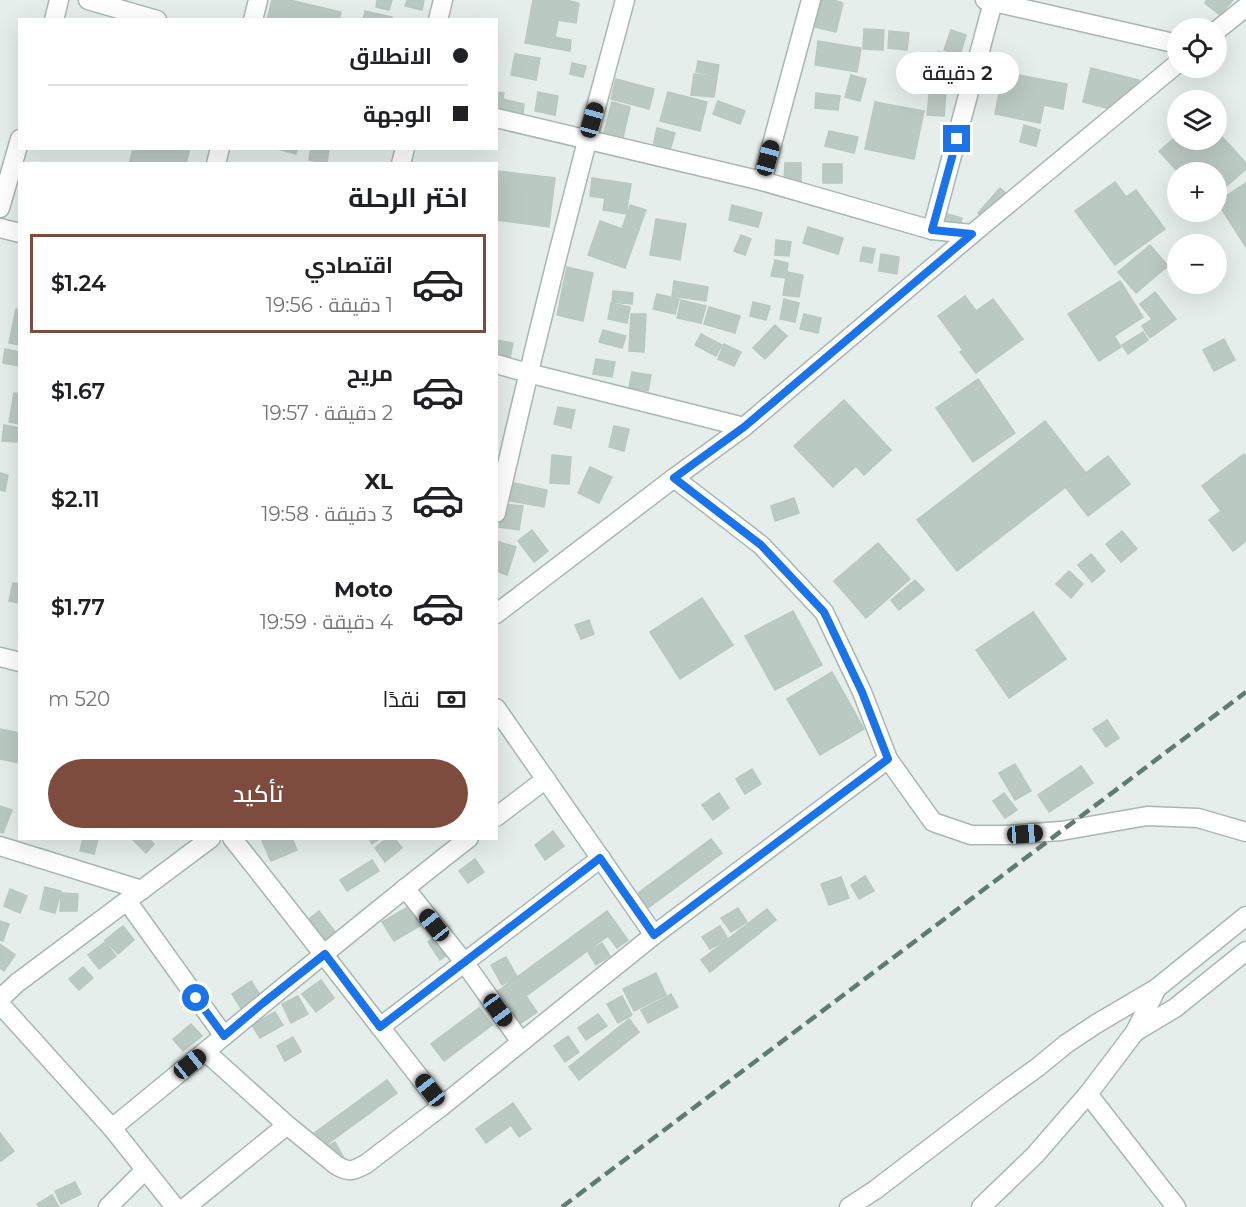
<!DOCTYPE html>
<html lang="ar">
<head>
<meta charset="utf-8">
<style>
  :root { --surface:#fff; --page:#f2f2f2; --text:#202124; --muted:#757577; --line:#e0e0e0; --accent:#7e4b3f }
  body { margin:0; font-family:Montserrat,Cairo,sans-serif; background:var(--page); color:var(--text); direction:rtl; height:100vh; display:flex; flex-direction:column; font-size:22px; white-space:nowrap }
  * { box-sizing:border-box; margin:0 }
  p { font-size:20px; color:var(--muted) }
  .icon { flex:none; width:33px; height:33px; fill:none; stroke:currentColor; stroke-width:2; stroke-linecap:round; stroke-linejoin:round }
  .map { position:relative; flex:1; overflow:hidden; direction:ltr }
  .side { position:absolute; left:18px; top:162px; width:480px; height:678px; display:flex; flex-direction:column; background:var(--surface); border-radius:0px; box-shadow:0 6px 24px #0002; direction:rtl }
  .side>* { flex:none }
  .banner { position:absolute; left:18px; top:18px; width:480px; height:132px; border-radius:0px; box-shadow:0 6px 24px #0002; direction:rtl; display:grid; align-content:center; height:132px; padding:0 30px; background:var(--surface) }
  .controls { position:absolute; left:1167px; top:18px; display:grid; gap:12px }
  .controls a { display:grid; place-items:center; width:60px; height:60px; border-radius:50%; background:var(--surface); box-shadow:0 6px 24px #0002; font-size:30px }
  .end { position:absolute; width:27px; height:27px; margin:-14px; border:8px solid #1a73e8; background:#fff; box-shadow:0 0 0 3px #fff }
  .from { border-radius:50% }
  .bubble { position:absolute; height:42px; border-radius:21px; background:var(--surface); box-shadow:0 6px 24px #0002; font-size:20px; font-weight:600; line-height:42px; text-align:center; direction:rtl }
  .car { position:absolute; width:18px; height:36px; margin:-18px -9px; border-radius:8px; box-shadow:0 0 4px 2px #0007; background:linear-gradient(#222 24%,#8ab4d8 0 40%,#222 0 76%,#8ab4d8 0 86%,#222 0) }
  .banner b { display:flex; align-items:center; gap:21px; height:57px; font-size:22px }
  .banner b+b { border-top:2px solid var(--line) }
  .banner i { width:15px; height:15px; background:var(--text) }
  ul { padding:0; list-style:none }
  li { display:flex; align-items:center; gap:18px; height:99px; margin:0 12px 9px; padding:0 18px; border:3px solid transparent; border-radius:0px }
  li div { flex:1 }
  li b { display:block; font-size:22px }
  li em { font-style:normal; font-weight:600 }
  li.active { border-color:var(--accent) }
  li>.icon { width:54px; height:54px; stroke-width:1.5 }
  h2 { padding:0 30px; font-size:27px; line-height:72px }
  .pay { display:flex; align-items:center; gap:15px; height:66px; padding:0 30px; font-size:22px }
  .pay p { margin-inline-start:auto }
  .button { display:flex; gap:12px; margin-top:auto; padding:12px 30px }
  .button a { flex:1; height:69px; border-radius:36px; background:var(--accent); color:#fff; font-size:24px; font-weight:600; line-height:69px; text-align:center }
  .map>svg:first-child { display:block }
  .building { fill:#bbc9c3; stroke:#b8c8c1; stroke-width:1.5 }
  .lines { fill:none; stroke-linecap:round; stroke-linejoin:round }
  .street-casing { stroke:#a7b7b1; stroke-width:21 }
  .secondary-casing { stroke:#a4bab2; stroke-width:21 }
  .street { stroke:#fff; stroke-width:18 }
  .secondary { stroke:#fff; stroke-width:18 }
  .rail { stroke:#5f7c73; stroke-width:4.5; stroke-dasharray:12 6; stroke-linecap:butt }
  .route { stroke:#1a73e8; stroke-width:8 }
</style>
</head>
<body>
<div class="map">
<svg width="1246" height="1207" viewBox="0 0 1246 1207">
  <rect width="100%" height="100%" fill="#e5eeea"/>
  <g class="building">
    <path d="M272,0H290L341,12L339,20H267Z"/>
    <path d="M377,0H392L389,10L376,7Z"/>
    <path d="M407,0H424L422,10L405,6Z"/>
    <path d="M533,0H565L579,3L576,23L558,20L555,37L571,40L570,51L525,43Z"/>
    <path d="M822,0H833L843,3L836,32L815,27Z"/>
    <path d="M1207,0H1233L1220,15L1205,3Z"/>
    <path d="M365,11L392,17L391,20H363Z"/>
    <path d="M864,29L884,30L883,50L863,49Z"/>
    <path d="M951,30L966,35L960,55L944,50Z"/>
    <path d="M889,31L909,33L907,50L888,48Z"/>
    <path d="M818,41L861,48L857,72L815,65Z"/>
    <path d="M938,52L955,54L953,73L936,71Z"/>
    <path d="M515,54L540,58L536,80L511,75Z"/>
    <path d="M698,61L719,65L717,76L696,72Z"/>
    <path d="M572,63L586,66L583,77L570,74Z"/>
    <path d="M1091,68L1139,80L1131,114L1083,102Z"/>
    <path d="M1003,72L1067,84L1063,109L1044,105L1040,123L995,114Z"/>
    <path d="M694,74L717,77L714,97L691,95Z"/>
    <path d="M851,75L866,79L860,101L845,97Z"/>
    <path d="M931,77L947,79L944,116L927,115Z"/>
    <path d="M616,79L654,89L649,109L611,99Z"/>
    <path d="M496,92L504,93L503,99L524,104L523,114L496,109Z"/>
    <path d="M538,92L558,96L555,115L535,111Z"/>
    <path d="M668,92L707,102L700,131L660,121Z"/>
    <path d="M816,93L840,96L838,110L815,108Z"/>
    <path d="M718,101L745,111L740,124L713,114Z"/>
    <path d="M612,102L630,107L622,142L603,137Z"/>
    <path d="M875,102L924,111L914,159L865,149Z"/>
    <path d="M1024,125L1040,130L1036,146L1020,142Z"/>
    <path d="M657,128L675,133L670,150L653,146Z"/>
    <path d="M1216,130L1246,163V169L1216,195V172H1178L1159,151L1178,135V140H1216Z"/>
    <path d="M829,131L858,137L854,153L825,146Z"/>
    <path d="M133,148H190L186,164H129Z"/>
    <path d="M274,148H298L296,154Z"/>
    <path d="M311,148H329L327,163L309,160Z"/>
    <path d="M785,163H801V182L784,181Z"/>
    <rect x="823" y="164" width="19" height="19"/>
    <path d="M498,171L555,178L549,227L496,220V184Z"/>
    <path d="M592,178L631,184L626,214L603,210L605,198L590,196Z"/>
    <path d="M1115,182L1126,197L1136,190L1165,229L1115,265L1075,211Z"/>
    <path d="M1246,183V247L1217,202Z"/>
    <path d="M1000,188L1013,200L991,225L978,213Z"/>
    <path d="M630,205L646,210L625,268L588,255L600,221L622,229Z"/>
    <path d="M732,205L762,213L758,227L729,220Z"/>
    <path d="M947,214L962,218L957,234L942,229Z"/>
    <path d="M656,219L686,224L680,260L650,255Z"/>
    <path d="M808,227L843,238L838,254L803,243Z"/>
    <path d="M741,235L751,239L745,255L734,251Z"/>
    <path d="M776,240L791,242L789,256L775,255Z"/>
    <path d="M1150,245L1168,266L1136,293L1118,272Z"/>
    <path d="M863,247L875,249L872,263L860,261Z"/>
    <path d="M881,254L899,257L897,274L879,271Z"/>
    <path d="M775,260L788,263L786,278L771,276Z"/>
    <path d="M567,267L593,273L583,321L557,315Z"/>
    <path d="M787,272L803,275L799,297L783,295Z"/>
    <path d="M674,281L708,287L706,301L672,296Z"/>
    <path d="M1120,281L1143,317L1114,336L1121,347L1099,361L1068,314Z"/>
    <path d="M613,291L633,293L632,304L612,302Z"/>
    <path d="M1155,292L1176,319L1150,338L1142,326L1152,319L1140,304Z"/>
    <path d="M657,294L679,299L675,314L653,309Z"/>
    <path d="M965,296L976,311L993,299L1023,339L976,373L960,352L963,350L938,316Z"/>
    <path d="M784,299L799,303L795,322L780,319Z"/>
    <path d="M681,300L706,306L701,323L677,318Z"/>
    <path d="M753,302L770,306L766,320L750,316Z"/>
    <path d="M611,303L630,307L627,323L608,319Z"/>
    <path d="M709,307L740,316L735,333L704,324Z"/>
    <path d="M16,309L20,310V345L9,343Z"/>
    <path d="M631,314H646L644,352L629,351Z"/>
    <path d="M804,314L821,318L818,333L800,329Z"/>
    <path d="M775,325L787,336L765,359L753,348Z"/>
    <path d="M603,330L626,336L622,348L599,342Z"/>
    <path d="M1143,332L1148,340L1128,354L1122,345Z"/>
    <path d="M701,334L722,345L716,356L695,345Z"/>
    <path d="M1224,339L1235,360L1214,371L1203,350Z"/>
    <path d="M496,340L513,343L510,358L496,355Z"/>
    <path d="M724,344L741,352L734,366L718,359Z"/>
    <path d="M5,349L20,352V366L3,363Z"/>
    <path d="M596,359L615,362L612,377L593,374Z"/>
    <path d="M632,372L651,375L648,391L629,388Z"/>
    <path d="M978,379L1015,433L973,462L936,408Z"/>
    <path d="M14,393L20,394V424L9,422Z"/>
    <path d="M844,400L891,450L864,475L856,466L833,487L794,446Z"/>
    <path d="M558,407L575,410L571,428L554,424Z"/>
    <path d="M1045,421L1085,472L957,571L917,520Z"/>
    <path d="M4,425L20,428L17,442L2,441Z"/>
    <path d="M614,426L629,429L624,451L609,447Z"/>
    <path d="M1244,454L1246,456V541L1233,551L1209,520L1221,511L1202,486Z"/>
    <path d="M552,455L571,457L569,484L550,483Z"/>
    <path d="M1108,456L1130,484L1088,516L1066,488Z"/>
    <path d="M590,467L612,477L599,503L578,493Z"/>
    <path d="M0,473L8,475L5,491L0,490Z"/>
    <path d="M509,482L547,490L544,507L506,500Z"/>
    <path d="M794,498L799,513L775,521L771,506Z"/>
    <path d="M502,504L523,506L519,530L499,527Z"/>
    <path d="M532,530L548,551L534,562L518,541Z"/>
    <path d="M1122,531L1137,549L1121,562L1106,544Z"/>
    <path d="M496,541L516,547L507,575L496,571Z"/>
    <path d="M878,543L910,579L866,618L834,581Z"/>
    <path d="M1091,554L1105,571L1092,582L1078,565Z"/>
    <path d="M1069,571L1083,584L1071,598L1056,584Z"/>
    <path d="M915,580L924,590L899,610L891,600Z"/>
    <path d="M13,583L20,584V603L9,601Z"/>
    <path d="M702,598L733,645L680,679L650,632Z"/>
    <path d="M793,611L822,665L775,690L745,636Z"/>
    <path d="M1033,612L1066,659L1009,698L976,650Z"/>
    <path d="M589,620L594,634L581,639L575,625Z"/>
    <path d="M832,672L864,729L820,755L787,699Z"/>
    <path d="M1107,720L1119,738L1106,747L1093,729Z"/>
    <path d="M0,729L20,733V763L0,759Z"/>
    <path d="M1015,764L1031,791L1015,800L999,773Z"/>
    <path d="M1081,766L1093,783L1049,812L1038,795Z"/>
    <path d="M752,769L761,784L745,794L736,779Z"/>
    <path d="M719,793L729,808L713,820L702,805Z"/>
    <path d="M1004,793L1017,810L1005,818L993,801Z"/>
    <path d="M0,806L12,810L3,833L0,832Z"/>
    <path d="M553,831L564,846L545,860L535,845Z"/>
    <path d="M83,838L98,839L94,854L80,851Z"/>
    <path d="M131,838H148L154,844L146,853Z"/>
    <path d="M269,838H292L297,850L271,861L262,841Z"/>
    <path d="M369,838H381L372,844Z"/>
    <path d="M387,838H394L402,848L385,862L375,848Z"/>
    <path d="M711,839L722,853L648,908L637,894Z"/>
    <path d="M475,859L484,872L468,883L459,871Z"/>
    <path d="M372,860L379,871L347,891L340,880Z"/>
    <path d="M865,876L874,891L859,899L851,885Z"/>
    <path d="M841,877L849,898L829,905L821,884Z"/>
    <path d="M45,887L61,891L55,913L40,909Z"/>
    <path d="M10,889L27,896L20,913L4,906Z"/>
    <path d="M61,893L78,894L77,911H60Z"/>
    <path d="M411,905L423,924L394,941L382,922Z"/>
    <path d="M738,908L747,922L731,932L721,918Z"/>
    <path d="M767,909L776,920L710,972L701,960Z"/>
    <path d="M319,911L336,933L317,948L300,926Z"/>
    <path d="M607,911L628,940L617,948L608,936L526,996L537,1012L514,1028L490,997Z"/>
    <path d="M0,921L9,924L3,941L0,940Z"/>
    <path d="M123,926L134,940L118,954L105,940Z"/>
    <path d="M720,926L728,939L710,949L702,937Z"/>
    <path d="M440,934L452,952L440,960L428,942Z"/>
    <path d="M105,942L116,956L99,969L88,955Z"/>
    <path d="M602,943L610,956L596,965L588,952Z"/>
    <path d="M0,944L15,955L4,971L0,968Z"/>
    <path d="M506,957L517,977L502,985L491,965Z"/>
    <path d="M83,967L93,978L79,990L69,979Z"/>
    <path d="M656,973L666,995L634,1011L623,989Z"/>
    <path d="M321,980L334,998L316,1012L302,994Z"/>
    <path d="M251,981L262,998L242,1010L232,994Z"/>
    <path d="M671,994L678,1007L648,1023L641,1010Z"/>
    <path d="M298,996L308,1014L291,1023L282,1004Z"/>
    <path d="M622,996L632,1015L618,1023L607,1004Z"/>
    <path d="M479,1008L492,1025L444,1061L431,1044Z"/>
    <path d="M275,1012L283,1025L260,1038L252,1025Z"/>
    <path d="M598,1014L607,1026L586,1040L578,1028Z"/>
    <path d="M629,1019L639,1032L579,1080L569,1067Z"/>
    <path d="M191,1024L202,1036L183,1051L173,1039Z"/>
    <path d="M568,1036L579,1052L565,1062L554,1046Z"/>
    <path d="M293,1037L301,1052L285,1061L277,1046Z"/>
    <path d="M387,1080L397,1093L322,1148L313,1134Z"/>
    <path d="M513,1103L531,1129L519,1137L511,1125L486,1143L476,1129Z"/>
    <path d="M0,1133L14,1151L1,1161L0,1160Z"/>
    <path d="M335,1142L345,1160L334,1166L324,1148Z"/>
    <path d="M75,1182L81,1194L61,1204L55,1191Z"/>
    <path d="M52,1195L59,1207H39L37,1204Z"/>
  </g>
  <g class="lines">
    <defs>
      <g id="street">
        <path d="M88,0L157,20"/>
        <path d="M985,0L1178,44"/>
        <path d="M54,20L59,0"/>
        <path d="M253,20L258,0"/>
        <path d="M438,20L443,0"/>
        <path d="M1216,31L1246,7"/>
        <path d="M496,118L762,181L932,230L972,234"/>
        <path d="M216,164L220,148"/>
        <path d="M401,164L405,148"/>
        <path d="M762,181L811,0"/>
        <path d="M0,208L20,139"/>
        <path d="M0,228L20,233"/>
        <path d="M932,230L993,2"/>
        <path d="M496,364L528,373L744,427"/>
        <path d="M674,478L761,545L824,612L862,692L888,759L933,822L971,835H1007L1061,831L1147,816L1198,818L1246,832"/>
        <path d="M496,513C535,341 578,170 625,0"/>
        <path d="M496,614L674,478L744,427L972,234L1178,63"/>
        <path d="M0,657L20,662"/>
        <path d="M496,708L654,935"/>
        <path d="M496,817L546,779"/>
        <path d="M232,838C303,927 372,1017 442,1106"/>
        <path d="M0,846L142,890"/>
        <path d="M405,888L464,962L521,1042"/>
        <path d="M127,901L224,1036"/>
        <path d="M0,999L17,983L211,838"/>
        <path d="M0,1004L112,1128L175,1207"/>
        <path d="M380,1027L601,858"/>
        <path d="M206,1052L287,1125L336,1165C349,1173 353,1171 366,1164L442,1106L654,935L888,759"/>
        <path d="M1088,1094L1176,1207"/>
        <path d="M112,1128C231,1031 348,932 469,838"/>
        <path d="M108,1207L145,1170"/>
        <path d="M186,1207L287,1125"/>
        <path d="M849,1207L875,1190L1002,1093L1038,1067L1066,1044L1096,1024L1157,988"/>
      </g>
      <g id="secondary">
        <path d="M1135,1032L1175,1008L1246,951"/>
        <path d="M981,1207L1035,1155L1088,1094L1135,1032L1157,988L1246,916"/>
      </g>
    </defs>
    <use href="#street" class="street-casing"/>
    <use href="#secondary" class="secondary-casing"/>
    <use href="#street" class="street"/>
    <use href="#secondary" class="secondary"/>
    <path class="rail" d="M562,1207L1246,692"/>
  </g>
  <g class="lines">
    <path class="route" d="M196,998L224,1036L263,1003L325,954L380,1027L600,858L654,935L888,759L862,692L824,612L761,545L674,478L744,427L972,234L932,230L957,139"/>
  </g>
</svg>
<div class="controls">
<a><svg class="icon" aria-label="locate" viewBox="0 0 24 24"><circle cx="12" cy="12" r="6"/><path d="M12 2v4M12 18v4M2 12h4M18 12h4"/></svg></a>
<a><svg class="icon" aria-label="layers" viewBox="0 0 24 24"><path d="M12 4l9 5-9 5-9-5zM3 14l9 5 9-5"/></svg></a>
<a>+</a>
<a>−</a>
</div>
<i class="end from" style="left:196px;top:998px"></i>
<i class="end" style="left:957px;top:139px"></i>
<div class="bubble" style="left:896px;top:52px;width:123px">2 دقيقة</div>
<i class="car" style="left:592px;top:120px;rotate:16deg"></i>
<i class="car" style="left:768px;top:158px;rotate:15deg"></i>
<i class="car" style="left:1025px;top:834px;rotate:86deg"></i>
<i class="car" style="left:434px;top:925px;rotate:321deg"></i>
<i class="car" style="left:498px;top:1010px;rotate:144deg"></i>
<i class="car" style="left:190px;top:1064px;rotate:51deg"></i>
<i class="car" style="left:430px;top:1090px;rotate:322deg"></i>
<div class="banner">
<b><i class="from"></i>الانطلاق</b>
<b><i></i>الوجهة</b>
</div>
<section class="side">
<h2>اختر الرحلة</h2>
<ul>
<li class="active"><svg class="icon" aria-label="car" viewBox="0 0 24 24"><path d="M5 17H2v-5l4-1 3-4h7l3 4 3 1v5h-3M9 17h6M6 11h13"/><circle cx="7" cy="17" r="2"/><circle cx="17" cy="17" r="2"/></svg><div><b>اقتصادي</b><p>1 دقيقة · 19:56</p></div><em>$1.24</em></li>
<li><svg class="icon" aria-label="car" viewBox="0 0 24 24"><path d="M5 17H2v-5l4-1 3-4h7l3 4 3 1v5h-3M9 17h6M6 11h13"/><circle cx="7" cy="17" r="2"/><circle cx="17" cy="17" r="2"/></svg><div><b>مريح</b><p>2 دقيقة · 19:57</p></div><em>$1.67</em></li>
<li><svg class="icon" aria-label="car" viewBox="0 0 24 24"><path d="M5 17H2v-5l4-1 3-4h7l3 4 3 1v5h-3M9 17h6M6 11h13"/><circle cx="7" cy="17" r="2"/><circle cx="17" cy="17" r="2"/></svg><div><b>XL</b><p>3 دقيقة · 19:58</p></div><em>$2.11</em></li>
<li><svg class="icon" aria-label="car" viewBox="0 0 24 24"><path d="M5 17H2v-5l4-1 3-4h7l3 4 3 1v5h-3M9 17h6M6 11h13"/><circle cx="7" cy="17" r="2"/><circle cx="17" cy="17" r="2"/></svg><div><b>Moto</b><p>4 دقيقة · 19:59</p></div><em>$1.77</em></li>
</ul>
<div class="pay"><svg class="icon" aria-label="cash" viewBox="0 0 24 24"><path d="M3 7h18v10H3z"/><circle cx="12" cy="12" r="2"/></svg>نقدًا<p>520 m</p></div>
<div class="button"><a>تأكيد</a></div>
</section>
</div>
</body>
</html>
